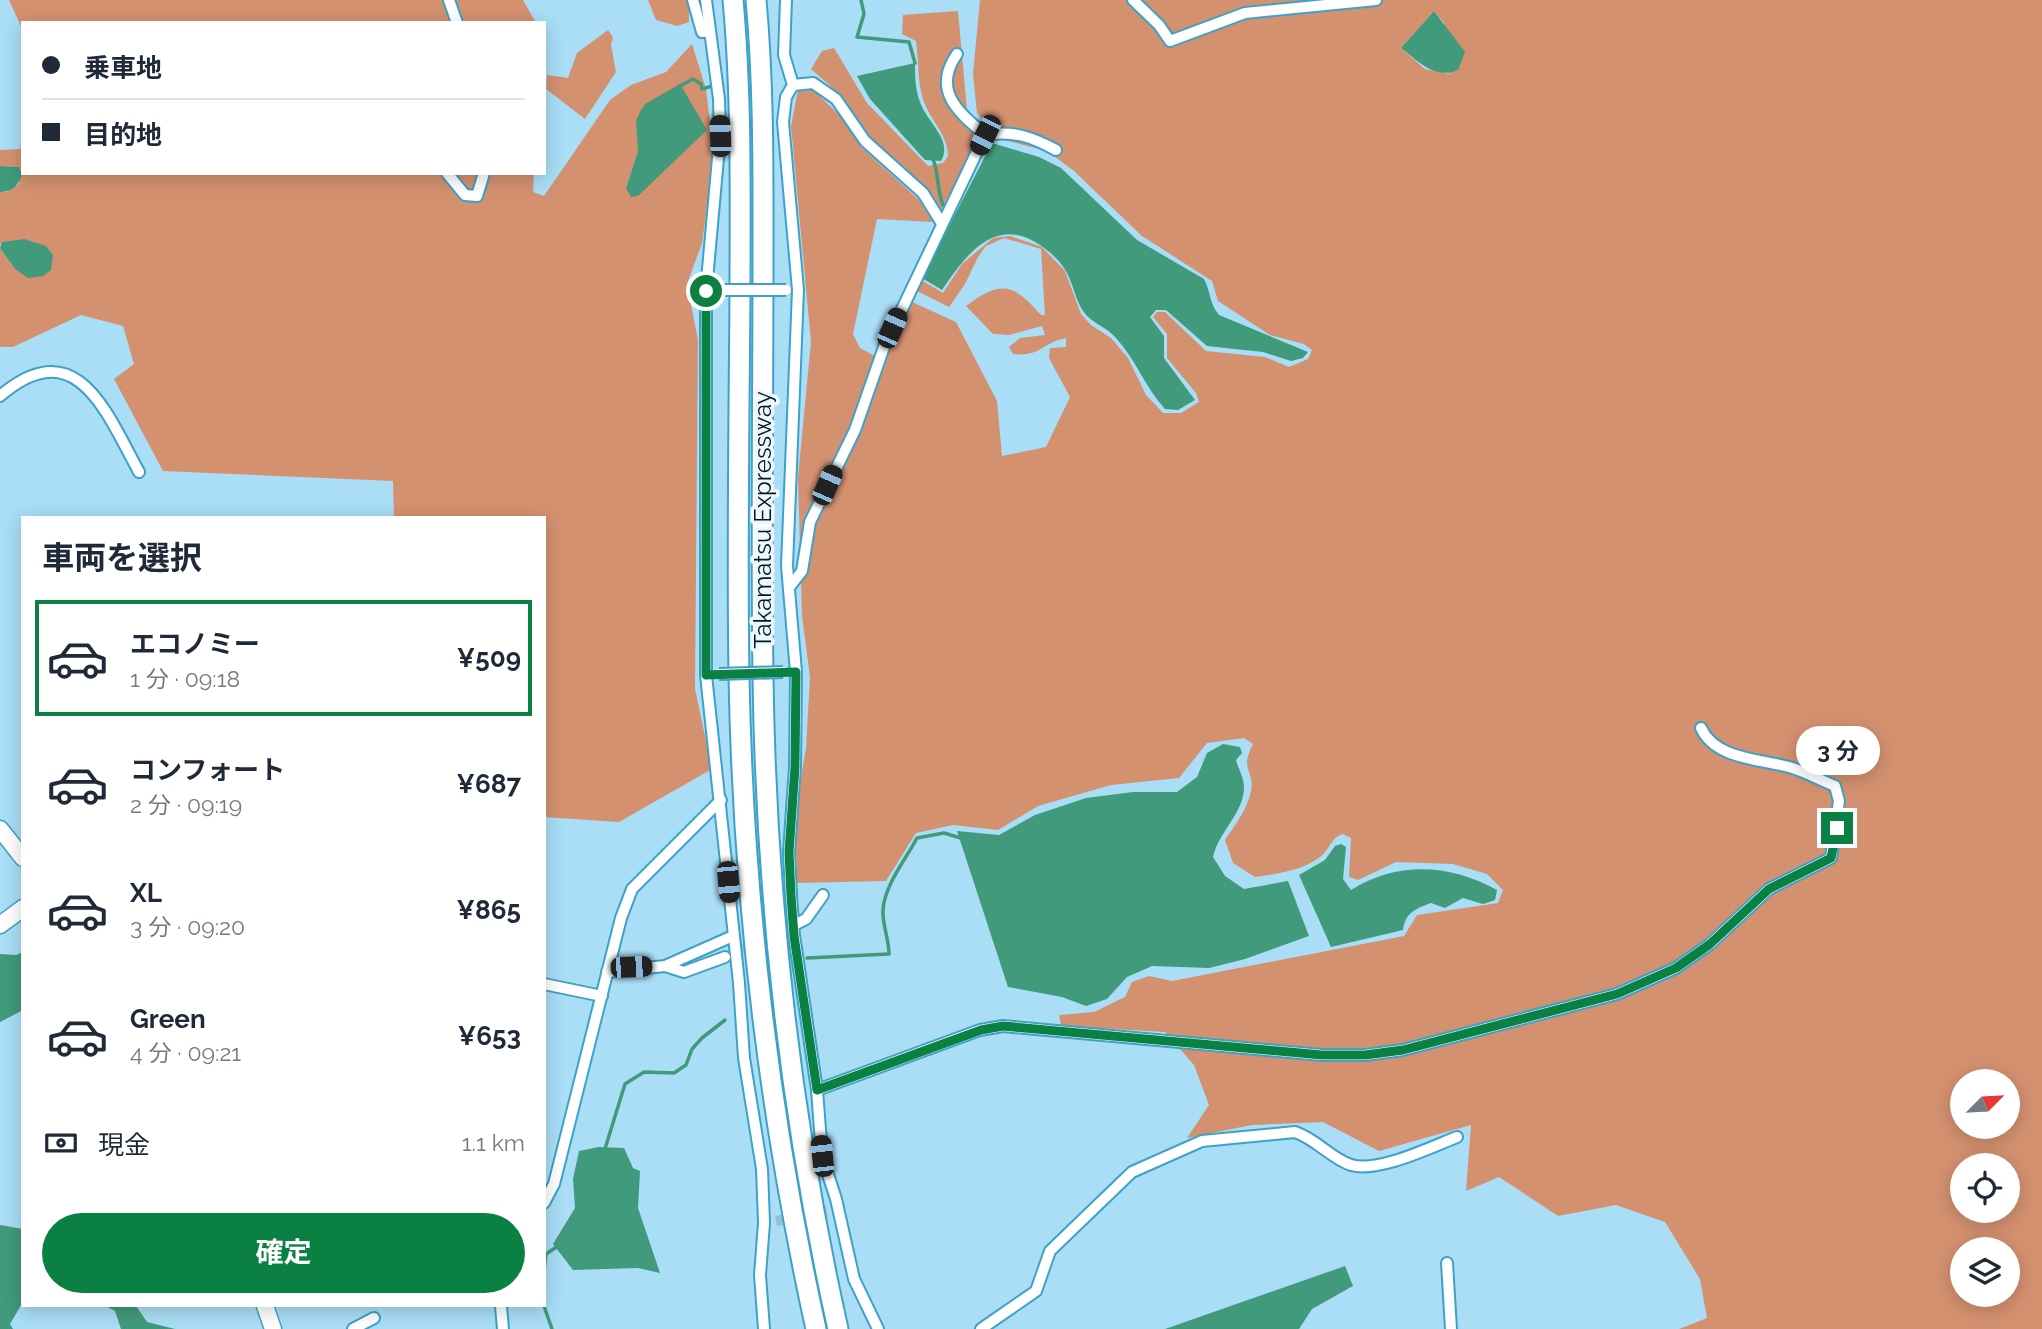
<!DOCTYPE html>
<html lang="ja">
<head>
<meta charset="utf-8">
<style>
  :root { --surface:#fff; --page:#f6f6f7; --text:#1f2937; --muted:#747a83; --line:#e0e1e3; --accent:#0b8043 }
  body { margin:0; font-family:Raleway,"Noto Sans JP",sans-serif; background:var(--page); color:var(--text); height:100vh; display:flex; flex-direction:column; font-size:26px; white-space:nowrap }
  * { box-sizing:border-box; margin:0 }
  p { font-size:23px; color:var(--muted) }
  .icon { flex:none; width:38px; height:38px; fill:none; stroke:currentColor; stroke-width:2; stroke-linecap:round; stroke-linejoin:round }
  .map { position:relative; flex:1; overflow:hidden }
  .drawer { position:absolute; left:21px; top:516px; width:525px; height:791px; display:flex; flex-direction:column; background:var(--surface); border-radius:0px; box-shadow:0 4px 18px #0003 }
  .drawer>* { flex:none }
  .guide { position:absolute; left:21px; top:21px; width:525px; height:154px; border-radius:0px; box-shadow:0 4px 18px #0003; display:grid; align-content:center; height:154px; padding:0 21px; background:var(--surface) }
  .needle { width:46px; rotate:66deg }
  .fabs { position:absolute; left:1950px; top:1069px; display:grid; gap:14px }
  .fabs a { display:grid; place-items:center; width:70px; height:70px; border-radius:50%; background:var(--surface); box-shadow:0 4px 18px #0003; font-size:35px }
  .end { position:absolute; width:32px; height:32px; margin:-16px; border:9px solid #0b8043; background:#fff; box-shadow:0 0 0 4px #fff }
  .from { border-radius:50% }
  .bubble { position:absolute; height:49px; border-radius:24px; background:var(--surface); box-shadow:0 4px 18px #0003; font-size:23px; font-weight:700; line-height:49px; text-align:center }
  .car { position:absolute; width:21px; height:42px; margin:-21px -10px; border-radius:9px; box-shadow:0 0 5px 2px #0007; background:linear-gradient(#222 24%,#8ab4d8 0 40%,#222 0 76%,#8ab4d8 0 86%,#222 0) }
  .guide b { display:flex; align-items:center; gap:24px; height:66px; font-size:26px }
  .guide b+b { border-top:2px solid var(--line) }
  .guide i { width:18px; height:18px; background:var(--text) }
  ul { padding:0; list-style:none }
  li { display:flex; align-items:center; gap:21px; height:116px; margin:0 14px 10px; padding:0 7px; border:4px solid transparent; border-radius:0px }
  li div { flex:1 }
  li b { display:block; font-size:26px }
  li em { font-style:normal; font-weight:700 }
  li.on { border-color:var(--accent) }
  li>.icon { width:63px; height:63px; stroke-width:1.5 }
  h2 { padding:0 21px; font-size:32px; line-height:84px }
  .pay { display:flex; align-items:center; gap:18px; height:77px; padding:0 21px; font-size:26px }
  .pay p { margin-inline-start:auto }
  .cta { display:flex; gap:14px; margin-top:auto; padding:14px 21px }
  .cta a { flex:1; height:80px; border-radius:42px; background:var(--accent); color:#fff; font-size:28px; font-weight:700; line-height:80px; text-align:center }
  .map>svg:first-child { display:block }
  .green { fill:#d49170; fill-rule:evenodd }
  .water { fill:#419a7b }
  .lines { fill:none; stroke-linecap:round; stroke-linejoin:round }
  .stream { stroke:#419a7b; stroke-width:3.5 }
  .street-tunnel { stroke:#90c0d7; stroke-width:10; stroke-dasharray:10 5; stroke-linecap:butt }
  .street-casing { stroke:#3ea1c7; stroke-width:14 }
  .secondary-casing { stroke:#3ea1c7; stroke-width:19 }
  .highway-casing { stroke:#3ea1c7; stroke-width:23 }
  .street { stroke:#fff; stroke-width:10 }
  .secondary { stroke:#fff; stroke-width:16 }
  .highway { stroke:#fff; stroke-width:19 }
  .street-bridge-casing { stroke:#3ea1c7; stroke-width:14; stroke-linecap:butt }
  .street-bridge { stroke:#fff; stroke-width:10 }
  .route { stroke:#0b8043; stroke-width:9 }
  .labels { text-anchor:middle; stroke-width:7; stroke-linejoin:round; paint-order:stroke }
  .street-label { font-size:24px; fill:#001925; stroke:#eff7fb }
</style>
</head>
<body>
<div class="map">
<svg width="2042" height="1329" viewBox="0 0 2042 1329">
  <rect width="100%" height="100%" fill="#a9def6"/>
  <g class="green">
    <path d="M9,0H523L536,23H23V31Z"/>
    <path d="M648,0H689V22L677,26L656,20Z"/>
    <path d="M980,0H2042V1329H1679L1707,1318L1700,1279L1665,1222L1616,1205L1558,1216L1499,1177L1466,1191L1471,1125L1379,1151L1323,1122L1252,1125L1187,1138L1209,1105L1194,1065L1165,1032L1061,1026L1059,1015L1094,1012L1125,997L1132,982L1149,976L1172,981L1404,936L1417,915L1498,903L1503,890L1487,874L1453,864L1396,862L1358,880L1349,877L1351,838L1343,834C1330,838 1330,850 1320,857C1301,871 1276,874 1255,877L1233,863L1225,840C1235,825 1247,810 1251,791C1255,770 1239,771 1253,744L1244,738L1207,743L1179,778L1111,785L1038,806L998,830L953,825L916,833L886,881L797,883L795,814L806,748L810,677L802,616L798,477L811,342L791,126L798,90L812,89L847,122L861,147L919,200L933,222L877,219L853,334L860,348L884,361L910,301L956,322L997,401L1002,456L1046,447L1070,397L1049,358L1050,348L1066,347V338C1041,343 1041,357 1013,354L1009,347L1020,338L1045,335L1042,326L1009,335L993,334L966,306C1001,280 1013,283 1041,315H1045L1041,249L1004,238L986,246L978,257L965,284L949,307L917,291L921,280L943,293L962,264L993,238L1010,236L1042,247L1065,271L1081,314L1091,325L1111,338L1128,358L1146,395L1163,413H1181L1199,402L1196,393L1167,358V334L1153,317L1157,312H1165L1206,351L1265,357L1289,367L1308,359L1312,350L1304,344L1270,335L1218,301L1212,281L1142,236L1074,171L1047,151L1001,139L977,113L973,74ZM1434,11L1444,23L1449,74L1425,69L1401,48ZM1962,1082H2007V1127H1962ZM1962,1166H2007V1211H1962ZM1962,1250H2007V1295H1962Z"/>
    <path d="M958,11L968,121L979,136L940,212L871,141L843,97L811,69L822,51L834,48L867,103L928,166L943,163L948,156C948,135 931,121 924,102C917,83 919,61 916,41L902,34L903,15Z"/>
    <path d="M608,30L613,37L611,45L616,72L585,119L546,89L547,75L568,78L577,53Z"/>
    <path d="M692,44L706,89L712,139V171L702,243L687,284L698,340L695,689L712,769L619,822L544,817V518H394L393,481L163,471L114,379L134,364L123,326L81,315L13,347H0V248L15,269L24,239L0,244V192H7L19,184V167L0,166V150L20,149L23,138V173H534L533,192L544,196L610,100L631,85L666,72ZM707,130L676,157L626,188L638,151Z"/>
  </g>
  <g class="water">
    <path d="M1434,11L1465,52L1458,70C1435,80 1418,61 1401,48Z"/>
    <path d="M915,63C915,76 915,89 920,102C926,121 954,141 941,161L925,160L870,99L857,76Z"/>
    <path d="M680,84L707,130L638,196L631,197L626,188L638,151L636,121L640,112L645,104Z"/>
    <path d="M992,143L1039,157L1061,168L1137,240L1204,279C1211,292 1209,303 1219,315L1308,352L1303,358L1291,361L1263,352L1207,346L1166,310H1156L1150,317L1164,336V358L1195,400L1178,410L1165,409C1145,387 1136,360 1116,338C1107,327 1091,323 1083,311C1075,299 1073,283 1066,271C1058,258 1047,249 1035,242C992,217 964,258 942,290L922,278Z"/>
    <path d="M0,166L19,167L22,175C18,186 12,192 0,192Z"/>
    <path d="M24,239L46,246L53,255L51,270L43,276L28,278L15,269L0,248L2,242Z"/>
    <path d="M1223,744L1240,747L1242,753L1236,760C1238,768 1244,778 1244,787C1244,813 1219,831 1213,857L1225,876L1244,889L1288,881L1309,936L1245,959L1209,968L1152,966L1127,977L1107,999L1086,1006L1062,997L1008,987L957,831L999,835L1035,815L1086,798L1133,792H1177L1197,777L1207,753Z"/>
    <path d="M1341,844L1346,847L1343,879L1351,890C1398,861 1449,864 1497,890L1495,900L1483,904L1463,898L1445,908L1431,903C1415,909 1405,913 1403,930L1331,947L1299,875L1325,860L1335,846Z"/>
    <path d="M23,952V1010L0,1022V954L16,955Z"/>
    <path d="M599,1147L624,1148L633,1168L640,1171L638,1208L660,1273L638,1268L573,1270L553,1244L575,1208L573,1179L579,1151Z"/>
    <path d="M0,1225L23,1229V1302L10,1324L13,1329H0Z"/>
    <path d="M1345,1266L1353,1286L1312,1309L1299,1329H1165Z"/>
    <path d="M106,1306H136L147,1322L175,1329H121L115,1311Z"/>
  </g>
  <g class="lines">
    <g class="stream">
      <path d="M861,0L864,14L857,37L909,42L915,63"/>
      <path d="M680,86L693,79L701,84L702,89L712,86"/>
      <path d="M933,159C939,174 937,191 943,205L950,208"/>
      <path d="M807,958L889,954C889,939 882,924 883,910C884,886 906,859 917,838L944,833L964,839"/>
      <path d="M604,1152L625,1084L644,1072L674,1073L686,1065L692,1049L702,1038L725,1020"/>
      <path d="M544,1270L546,1254L558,1246"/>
      <path d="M544,1306L552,1329"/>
    </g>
    <g class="street-tunnel">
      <path d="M728,956L796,924"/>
      <path d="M776,1221L827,1212"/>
    </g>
    <defs>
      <g id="street">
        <path d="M449,0L457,23"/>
        <path d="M693,0L702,32H708"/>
        <path d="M706,0L719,99L720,136L706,291V675L739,983L744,1058L762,1169L764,1223L760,1275L764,1329"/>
        <path d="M786,0L784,55L793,85L786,97L783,122L798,290L787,566L796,672L795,767L789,852L791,895L794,935L817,1090L822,1156L836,1199L854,1279L878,1329"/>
        <path d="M1133,0L1159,25L1170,41L1245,13L1376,0"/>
        <path d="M957,54C932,90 957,111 985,135"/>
        <path d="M793,85L813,83L836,99L865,141L923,193L941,222"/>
        <path d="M985,135C1013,130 1032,137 1056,150"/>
        <path d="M447,173L465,195L477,196L484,173"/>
        <path d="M0,396C77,330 107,414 139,472"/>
        <path d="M791,585L802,571L810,522L855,430L884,347L985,135"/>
        <path d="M796,924L806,919L823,895"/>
        <path d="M665,966L684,972L725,957"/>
        <path d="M607,972L665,966L733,936"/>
        <path d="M544,984L602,996"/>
        <path d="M817,1090L980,1030L1003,1026L1322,1055H1365L1403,1050L1617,994L1676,968L1710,944L1769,889L1831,858L1839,801L1835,786C1820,780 1804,771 1789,767C1759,759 1715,759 1701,728"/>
        <path d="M544,1203L554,1184L621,918L632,889L721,800"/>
        <path d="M1447,1263L1451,1329"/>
        <path d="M501,1306L503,1329"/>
        <path d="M353,1329L374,1318"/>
        <path d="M981,1329L1036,1291L1050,1251L1132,1172L1202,1141L1295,1132C1316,1139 1332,1159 1351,1165C1378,1173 1431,1147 1457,1137"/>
      </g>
      <g id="secondary">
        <path d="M0,829L23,858"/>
        <path d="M0,925L23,908"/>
        <path d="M265,1306L273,1329"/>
      </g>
      <g id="highway">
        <path d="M733,0C742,98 740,197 740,295C739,422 737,550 739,677C743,896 769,1116 816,1329"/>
        <path d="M756,0C764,87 763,174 763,261C763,400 761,539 763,677C766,897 790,1115 838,1329"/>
      </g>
    </defs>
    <use href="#street" class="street-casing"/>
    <use href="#secondary" class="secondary-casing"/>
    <use href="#highway" class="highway-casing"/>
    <use href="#street" class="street"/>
    <use href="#secondary" class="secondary"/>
    <use href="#highway" class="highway"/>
    <defs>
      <g id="street-bridge">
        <path d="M714,290H786"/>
        <path d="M719,674L783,672"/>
      </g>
    </defs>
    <use href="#street-bridge" class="street-bridge-casing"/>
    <use href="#street-bridge" class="street-bridge"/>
  </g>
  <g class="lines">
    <path class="route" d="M706,291V675L796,672L795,767L789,852L791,895L794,936L817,1090L981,1030L1003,1026L1322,1055H1365L1403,1050L1617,994L1676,968L1710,944L1769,889L1831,858L1837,828"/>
  </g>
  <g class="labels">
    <g class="street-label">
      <text transform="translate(763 520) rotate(-90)" y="8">Takamatsu Expressway</text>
    </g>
  </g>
</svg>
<div class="fabs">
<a><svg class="needle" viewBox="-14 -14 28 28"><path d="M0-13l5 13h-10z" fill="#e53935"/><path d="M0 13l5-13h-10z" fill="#747a83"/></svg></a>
<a><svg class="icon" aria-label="locate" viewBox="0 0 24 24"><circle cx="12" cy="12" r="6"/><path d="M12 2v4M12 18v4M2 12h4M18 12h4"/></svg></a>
<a><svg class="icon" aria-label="layers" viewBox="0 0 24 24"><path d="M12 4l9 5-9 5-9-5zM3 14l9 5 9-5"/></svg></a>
</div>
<i class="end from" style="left:706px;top:291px"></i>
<i class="end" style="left:1837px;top:828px"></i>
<div class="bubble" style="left:1796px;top:726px;width:84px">3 分</div>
<i class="car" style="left:985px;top:135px;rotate:206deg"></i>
<i class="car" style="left:720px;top:136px;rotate:358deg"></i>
<i class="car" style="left:892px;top:328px;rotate:24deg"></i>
<i class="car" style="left:827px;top:485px;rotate:24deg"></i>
<i class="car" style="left:728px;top:882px;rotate:175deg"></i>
<i class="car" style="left:631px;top:967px;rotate:88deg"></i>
<i class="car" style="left:822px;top:1156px;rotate:354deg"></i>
<div class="guide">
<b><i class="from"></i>乗車地</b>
<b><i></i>目的地</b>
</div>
<section class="drawer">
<h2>車両を選択</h2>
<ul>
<li class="on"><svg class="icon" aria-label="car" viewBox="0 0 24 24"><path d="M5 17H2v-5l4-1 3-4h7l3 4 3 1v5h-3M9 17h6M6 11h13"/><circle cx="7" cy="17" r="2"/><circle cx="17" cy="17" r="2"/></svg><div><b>エコノミー</b><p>1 分 · 09:18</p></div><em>¥509</em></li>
<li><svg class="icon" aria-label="car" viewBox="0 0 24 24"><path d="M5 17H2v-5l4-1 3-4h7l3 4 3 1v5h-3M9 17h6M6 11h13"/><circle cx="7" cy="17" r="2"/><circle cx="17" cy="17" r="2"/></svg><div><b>コンフォート</b><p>2 分 · 09:19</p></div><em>¥687</em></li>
<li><svg class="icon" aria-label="car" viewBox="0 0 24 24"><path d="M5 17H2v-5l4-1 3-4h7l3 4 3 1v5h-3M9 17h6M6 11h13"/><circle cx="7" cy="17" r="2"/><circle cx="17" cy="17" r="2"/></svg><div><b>XL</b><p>3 分 · 09:20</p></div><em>¥865</em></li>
<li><svg class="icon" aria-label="car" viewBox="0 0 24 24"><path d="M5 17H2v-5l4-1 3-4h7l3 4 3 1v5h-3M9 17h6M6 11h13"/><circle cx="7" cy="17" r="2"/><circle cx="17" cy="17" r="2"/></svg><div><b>Green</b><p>4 分 · 09:21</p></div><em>¥653</em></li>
</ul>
<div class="pay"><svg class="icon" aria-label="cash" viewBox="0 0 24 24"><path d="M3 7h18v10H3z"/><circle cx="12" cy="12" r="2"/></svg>現金<p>1.1 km</p></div>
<div class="cta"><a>確定</a></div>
</section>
</div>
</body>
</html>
